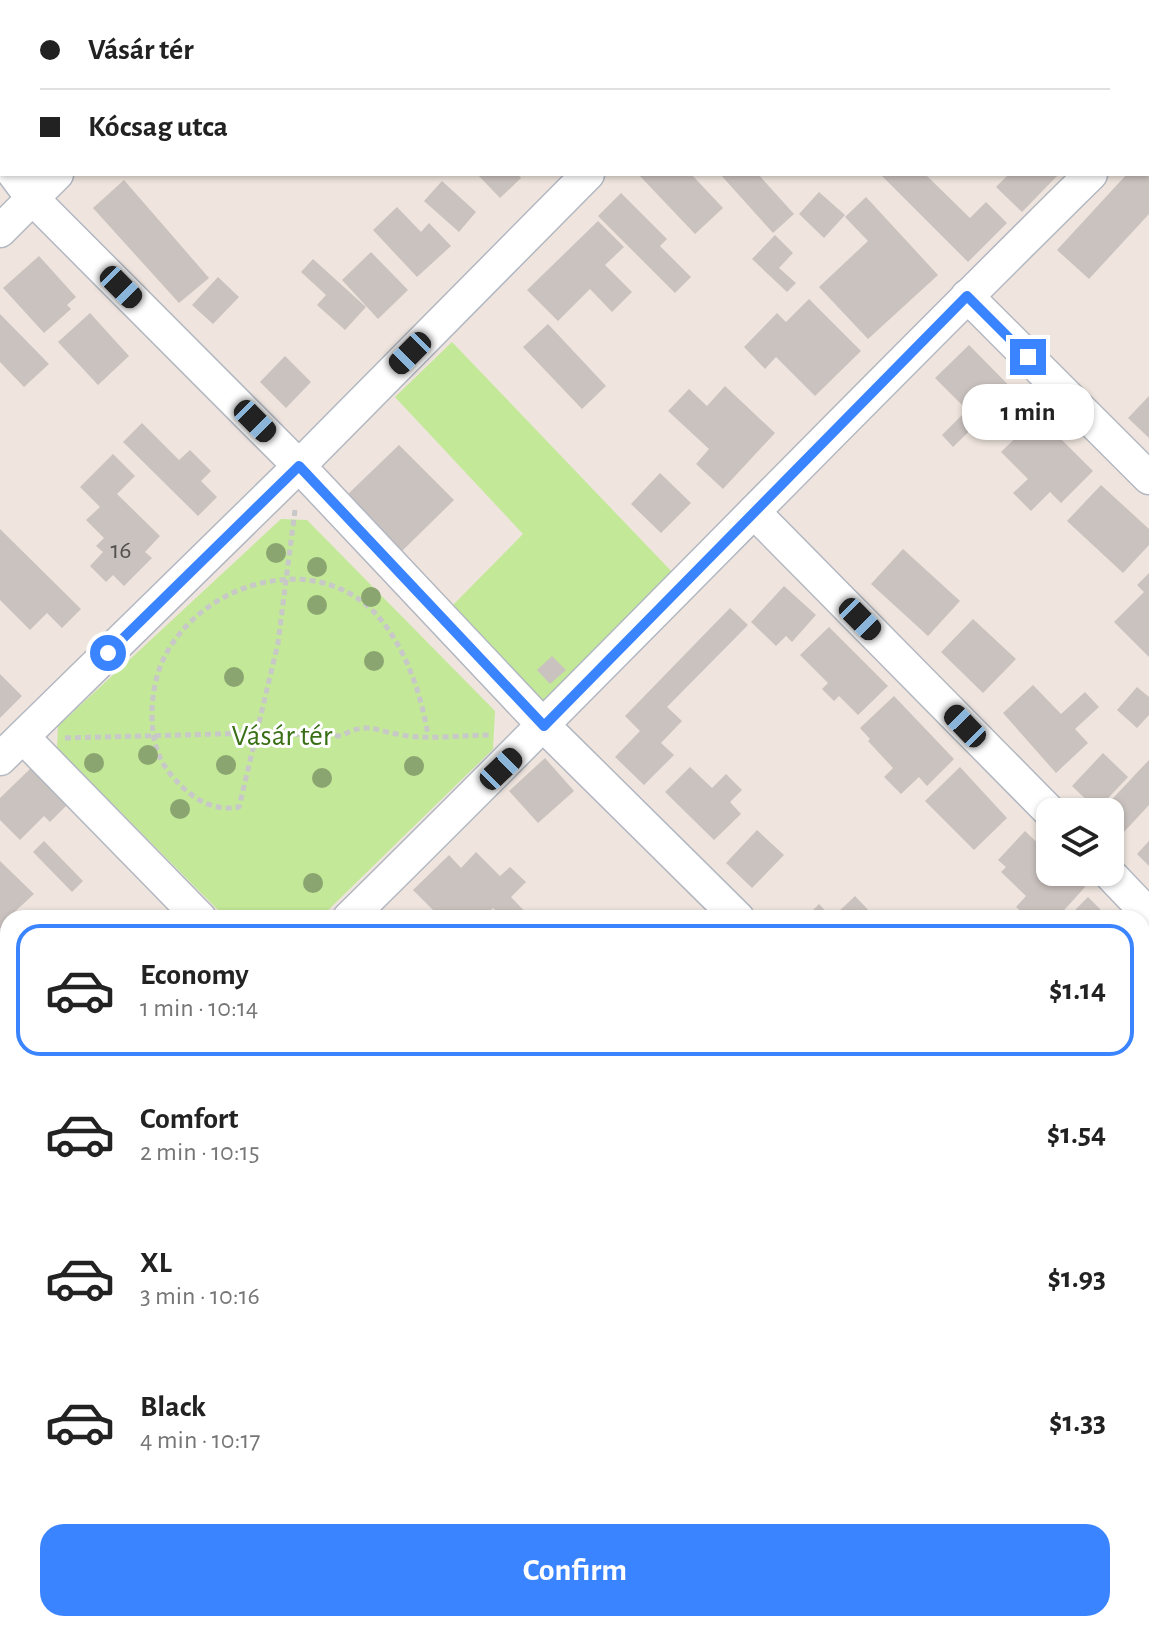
<!DOCTYPE html>
<html lang="en">
<head>
<meta charset="utf-8">
<style>
  :root { --surface:#fff; --page:#f2f2f2; --text:#222; --muted:#767676; --line:#e0e0e0; --accent:#3b84ff }
  body { margin:0; font-family:"Alegreya Sans",sans-serif; background:var(--page); color:var(--text); height:100vh; display:flex; flex-direction:column; font-size:30px; white-space:nowrap }
  * { box-sizing:border-box; margin:0 }
  p { font-size:26px; color:var(--muted) }
  .icon { flex:none; width:44px; height:44px; fill:none; stroke:currentColor; stroke-width:2; stroke-linecap:round; stroke-linejoin:round }
  .map { position:relative; flex:1; overflow:hidden }
  .details { position:absolute; left:0px; top:910px; width:1150px; height:722px; display:flex; flex-direction:column; background:var(--surface); border-radius:24px 24px 0 0; box-shadow:0 2px 6px #0004 }
  .details>* { flex:none }
  .hud { position:absolute; left:0px; top:0px; width:1150px; height:176px; box-shadow:0 2px 6px #0004; display:grid; align-content:center; height:176px; padding:0 40px; background:var(--surface) }
  .controls { position:absolute; left:1036px; top:798px; display:grid; gap:16px }
  .controls a { display:grid; place-items:center; width:88px; height:88px; border-radius:16px; background:var(--surface); box-shadow:0 2px 6px #0004; font-size:40px }
  .end { position:absolute; width:36px; height:36px; margin:-18px; border:10px solid #3b84ff; background:#fff; box-shadow:0 0 0 4px #fff }
  .from { border-radius:50% }
  .bubble { position:absolute; height:56px; border-radius:24px; background:var(--surface); box-shadow:0 2px 6px #0004; font-size:26px; font-weight:700; line-height:56px; text-align:center }
  .car { position:absolute; width:24px; height:48px; margin:-24px -12px; border-radius:10px; box-shadow:0 0 6px 2px #0007; background:linear-gradient(#222 24%,#8ab4d8 0 40%,#222 0 76%,#8ab4d8 0 86%,#222 0) }
  .hud b { display:flex; align-items:center; gap:28px; height:76px; font-size:30px }
  .hud b+b { border-top:2px solid var(--line) }
  .hud i { width:20px; height:20px; background:var(--text) }
  ul { padding:14px 0 0; list-style:none }
  li { display:flex; align-items:center; gap:24px; height:132px; margin:0 16px 12px; padding:0 24px; border:4px solid transparent; border-radius:24px }
  li div { flex:1 }
  li b { display:block; font-size:30px }
  li em { font-style:normal; font-weight:700 }
  li.selected { border-color:var(--accent) }
  li>.icon { width:72px; height:72px; stroke-width:1.5 }
  .button { display:flex; gap:16px; margin-top:auto; padding:16px 40px }
  .button a { flex:1; height:92px; border-radius:24px; background:var(--accent); color:#fff; font-size:32px; font-weight:700; line-height:92px; text-align:center }
  .map>svg:first-child { display:block }
  .education { fill:#f1dfcd }
  .green { fill:#c2e898 }
  .building { fill:#cac2be }
  .lines { fill:none; stroke-linecap:round; stroke-linejoin:round }
  .street-casing { stroke:#b2b7c1; stroke-width:35 }
  .secondary-casing { stroke:#b2b7c1; stroke-width:47 }
  .path { stroke:#c8c8c8; stroke-width:5; stroke-dasharray:6 4; stroke-linecap:butt }
  .street { stroke:#fff; stroke-width:32 }
  .secondary { stroke:#fff; stroke-width:44 }
  .tree { fill:#8ba570 }
  .route { stroke:#3b84ff; stroke-width:10 }
  .labels { text-anchor:middle; stroke-width:6; stroke-linejoin:round; paint-order:stroke }
  .number-label { font-size:26px; fill:#545251 }
  .park-label { font-size:30px; fill:#397016; stroke:#fff }
</style>
</head>
<body>
<div class="map">
<svg width="1149" height="1631" viewBox="0 0 1149 1631">
  <rect width="100%" height="100%" fill="#efe5de"/>
  <path class="education" d="M1149,1182V1311L1142,1304V1189Z"/>
  <g class="green">
    <path d="M452,342L674,574L543,702L453,605L523,534L395,397Z"/>
    <path d="M281,519L307,520L495,711L493,749L320,918H226L57,748L58,726Z"/>
  </g>
  <g class="building">
    <path d="M477,174H518L521,178L500,198Z"/>
    <path d="M638,174H691L723,208L695,234Z"/>
    <path d="M720,174H758L794,214L773,233Z"/>
    <path d="M880,174H925L970,218L986,202L1007,223L968,262Z"/>
    <path d="M1009,174H1059L1022,212L996,187Z"/>
    <path d="M1127,174H1149V214L1089,279L1057,250Z"/>
    <path d="M124,180L209,278L179,303L93,208Z"/>
    <path d="M442,181L476,212L459,232L424,201Z"/>
    <path d="M819,192L845,215L824,238L799,214Z"/>
    <path d="M621,193L667,239L660,246L691,277L675,293L598,216Z"/>
    <path d="M866,197L938,275L868,339L819,287L868,241L845,217Z"/>
    <path d="M397,207L421,232L429,223L451,246L417,277L373,230Z"/>
    <path d="M598,221L624,247L605,265L632,292L612,312L590,289L558,321L527,290Z"/>
    <path d="M775,235L793,253L779,268L796,283L787,292L752,259Z"/>
    <path d="M371,252L408,290L378,319L342,280Z"/>
    <path d="M39,256L76,297L67,305L71,309L44,333L3,288Z"/>
    <path d="M313,259L366,307L345,330L317,305L326,295L301,272Z"/>
    <path d="M218,277L239,297L213,324L192,305Z"/>
    <path d="M809,299L861,351L815,396L776,357L765,369L744,347L777,313L786,322Z"/>
    <path d="M90,313L129,356L98,385L58,342Z"/>
    <path d="M0,314L49,364L24,387L0,362Z"/>
    <path d="M548,324L606,386L582,409L523,347Z"/>
    <path d="M969,345L1026,403L998,433L983,418L953,447L942,435L967,410L935,378Z"/>
    <path d="M285,356L311,382L286,408L260,382Z"/>
    <path d="M725,386L775,433L723,489L696,464L709,449L668,411L689,389L707,406Z"/>
    <path d="M1149,396V438L1128,418Z"/>
    <path d="M1038,416L1093,471L1061,503L1050,492L1031,511L1013,493L1028,479L1001,452Z"/>
    <path d="M142,423L179,460L190,450L211,471L201,481L217,497L198,516L123,442Z"/>
    <path d="M399,445L454,500L402,551L347,495Z"/>
    <path d="M113,454L135,476L117,494L160,536L145,552L152,558L124,586L113,575L106,582L90,566L103,552L96,546L104,538L86,520L100,507L80,487Z"/>
    <path d="M660,473L691,503L661,533L631,504Z"/>
    <path d="M1101,485L1149,529V545L1123,573L1067,521Z"/>
    <path d="M0,529L81,609L62,628L47,613L30,630L0,600Z"/>
    <path d="M903,549L960,601L928,636L871,584Z"/>
    <path d="M1149,573V657L1114,622L1144,592L1137,585Z"/>
    <path d="M784,586L816,615L792,642L786,636L776,646L751,622Z"/>
    <path d="M730,608L748,625L667,707L682,721L661,743L674,755L644,785L615,757L640,731L625,716Z"/>
    <path d="M973,619L1016,659L983,693L941,652Z"/>
    <path d="M829,627L888,686L858,715L839,696L834,701L822,689L828,683L800,655Z"/>
    <path d="M552,656L566,670L550,684L537,670Z"/>
    <path d="M0,674L22,696L0,718Z"/>
    <path d="M1033,685L1061,714L1085,692L1099,707L1075,729L1088,743L1056,773L1003,713Z"/>
    <path d="M1137,687L1149,697V715L1137,728L1117,710Z"/>
    <path d="M894,696L954,759L927,786L919,777L901,794L884,777L893,768L868,741L870,739L860,728Z"/>
    <path d="M1103,753L1128,777L1097,810L1072,786Z"/>
    <path d="M545,758L574,791L538,823L509,791Z"/>
    <path d="M1149,760V805L1123,833L1110,821V812H1100Z"/>
    <path d="M690,767L712,788L726,774L742,790L730,802L741,814L714,840L665,792Z"/>
    <path d="M960,767L1007,818L974,850L925,801Z"/>
    <path d="M30,769H37L70,802L50,822L44,816L20,840L0,820V798Z"/>
    <path d="M757,830L784,855L752,888L726,863Z"/>
    <path d="M1025,831L1050,855V872H1069L1085,887L1057,918H1028L1016,907L1026,896L1001,872L1006,867L998,860Z"/>
    <path d="M44,841L83,881L72,892L33,852Z"/>
    <path d="M1149,841V866L1137,854Z"/>
    <path d="M476,852L500,876L510,867L526,882L511,897L531,918H503L493,908L483,918H441L413,890L449,855L461,868Z"/>
    <path d="M0,861L34,894L8,918L0,929Z"/>
    <path d="M855,896L876,918H805L819,904L832,918Z"/>
    <path d="M1088,897L1109,918H1067Z"/>
    <path d="M1149,969V1018L1142,1012V977Z"/>
    <path d="M0,1332L8,1341V1397L0,1404Z"/>
    <path d="M1142,1386L1149,1392V1439L1142,1447Z"/>
    <path d="M1142,1523L1149,1530V1586L1142,1579Z"/>
    <path d="M272,1624H334L328,1631H302L299,1628L296,1631H280Z"/>
    <path d="M568,1624H621L614,1631H575Z"/>
    <path d="M726,1624H785L778,1631H725L722,1628Z"/>
    <path d="M926,1624H956L962,1631H919Z"/>
    <path d="M1048,1624H1090L1084,1631H1041Z"/>
  </g>
  <g class="lines">
    <defs>
      <g id="street">
        <path d="M1094,0L1096,2"/>
        <path d="M139,2L141,0"/>
        <path d="M232,2L234,0"/>
        <path d="M758,2L760,0"/>
        <path d="M1148,55L1149,56"/>
        <path d="M1148,118L1149,117"/>
        <path d="M0,142L2,140"/>
        <path d="M14,174L32,198L299,466L544,726L738,918"/>
        <path d="M0,231L57,174"/>
        <path d="M967,296L1149,478"/>
        <path d="M754,512L1050,812"/>
        <path d="M23,737L200,918"/>
        <path d="M0,759L299,466L588,174"/>
        <path d="M1108,872L1149,915"/>
        <path d="M349,918C599,672 841,420 1091,174"/>
        <path d="M1142,1147L1149,1140"/>
        <path d="M0,1264L8,1257"/>
        <path d="M1142,1342L1149,1350"/>
        <path d="M0,1563L8,1555"/>
        <path d="M658,1631L665,1624"/>
      </g>
      <g id="secondary">
        <path d="M0,1477L8,1485"/>
        <path d="M143,1624L149,1631"/>
      </g>
    </defs>
    <use href="#street" class="street-casing"/>
    <use href="#secondary" class="secondary-casing"/>
    <g class="path">
      <path d="M295,510L278,643L239,807C211,812 190,797 172,776C156,757 152,738 152,714C152,695 156,673 165,656C203,582 315,549 376,614C405,646 421,693 428,735"/>
      <path d="M65,738L258,733L341,736C368,721 375,731 402,735C427,740 466,735 492,735"/>
    </g>
    <use href="#street" class="street"/>
    <use href="#secondary" class="secondary"/>
  </g>
  <g class="tree">
    <circle cx="276" cy="553" r="10"/>
    <circle cx="317" cy="567" r="10"/>
    <circle cx="371" cy="597" r="10"/>
    <circle cx="317" cy="605" r="10"/>
    <circle cx="374" cy="661" r="10"/>
    <circle cx="234" cy="677" r="10"/>
    <circle cx="148" cy="755" r="10"/>
    <circle cx="94" cy="763" r="10"/>
    <circle cx="226" cy="765" r="10"/>
    <circle cx="414" cy="766" r="10"/>
    <circle cx="322" cy="778" r="10"/>
    <circle cx="180" cy="809" r="10"/>
    <circle cx="313" cy="883" r="10"/>
  </g>
  <g class="lines">
    <path class="route" d="M108,653L299,466L544,726L967,296L1028,357"/>
  </g>
  <g class="labels">
    <g class="number-label">
      <text x="121" y="558">16</text>
    </g>
    <g class="park-label">
      <text x="282" y="745">Vásár tér</text>
    </g>
  </g>
</svg>
<div class="controls">
<a><svg class="icon" aria-label="layers" viewBox="0 0 24 24"><path d="M12 4l9 5-9 5-9-5zM3 14l9 5 9-5"/></svg></a>
</div>
<i class="end from" style="left:108px;top:653px"></i>
<i class="end" style="left:1028px;top:357px"></i>
<div class="bubble" style="left:962px;top:384px;width:132px">1 min</div>
<i class="car" style="left:121px;top:287px;rotate:135deg"></i>
<i class="car" style="left:410px;top:353px;rotate:225deg"></i>
<i class="car" style="left:255px;top:421px;rotate:135deg"></i>
<i class="car" style="left:860px;top:619px;rotate:135deg"></i>
<i class="car" style="left:965px;top:726px;rotate:316deg"></i>
<i class="car" style="left:501px;top:769px;rotate:46deg"></i>
<div class="hud">
<b><i class="from"></i>Vásár tér</b>
<b><i></i>Kócsag utca</b>
</div>
<section class="details">
<ul>
<li class="selected"><svg class="icon" aria-label="car" viewBox="0 0 24 24"><path d="M5 17H2v-5l4-1 3-4h7l3 4 3 1v5h-3M9 17h6M6 11h13"/><circle cx="7" cy="17" r="2"/><circle cx="17" cy="17" r="2"/></svg><div><b>Economy</b><p>1 min · 10:14</p></div><em>$1.14</em></li>
<li><svg class="icon" aria-label="car" viewBox="0 0 24 24"><path d="M5 17H2v-5l4-1 3-4h7l3 4 3 1v5h-3M9 17h6M6 11h13"/><circle cx="7" cy="17" r="2"/><circle cx="17" cy="17" r="2"/></svg><div><b>Comfort</b><p>2 min · 10:15</p></div><em>$1.54</em></li>
<li><svg class="icon" aria-label="car" viewBox="0 0 24 24"><path d="M5 17H2v-5l4-1 3-4h7l3 4 3 1v5h-3M9 17h6M6 11h13"/><circle cx="7" cy="17" r="2"/><circle cx="17" cy="17" r="2"/></svg><div><b>XL</b><p>3 min · 10:16</p></div><em>$1.93</em></li>
<li><svg class="icon" aria-label="car" viewBox="0 0 24 24"><path d="M5 17H2v-5l4-1 3-4h7l3 4 3 1v5h-3M9 17h6M6 11h13"/><circle cx="7" cy="17" r="2"/><circle cx="17" cy="17" r="2"/></svg><div><b>Black</b><p>4 min · 10:17</p></div><em>$1.33</em></li>
</ul>
<div class="button"><a>Confirm</a></div>
</section>
</div>
</body>
</html>
